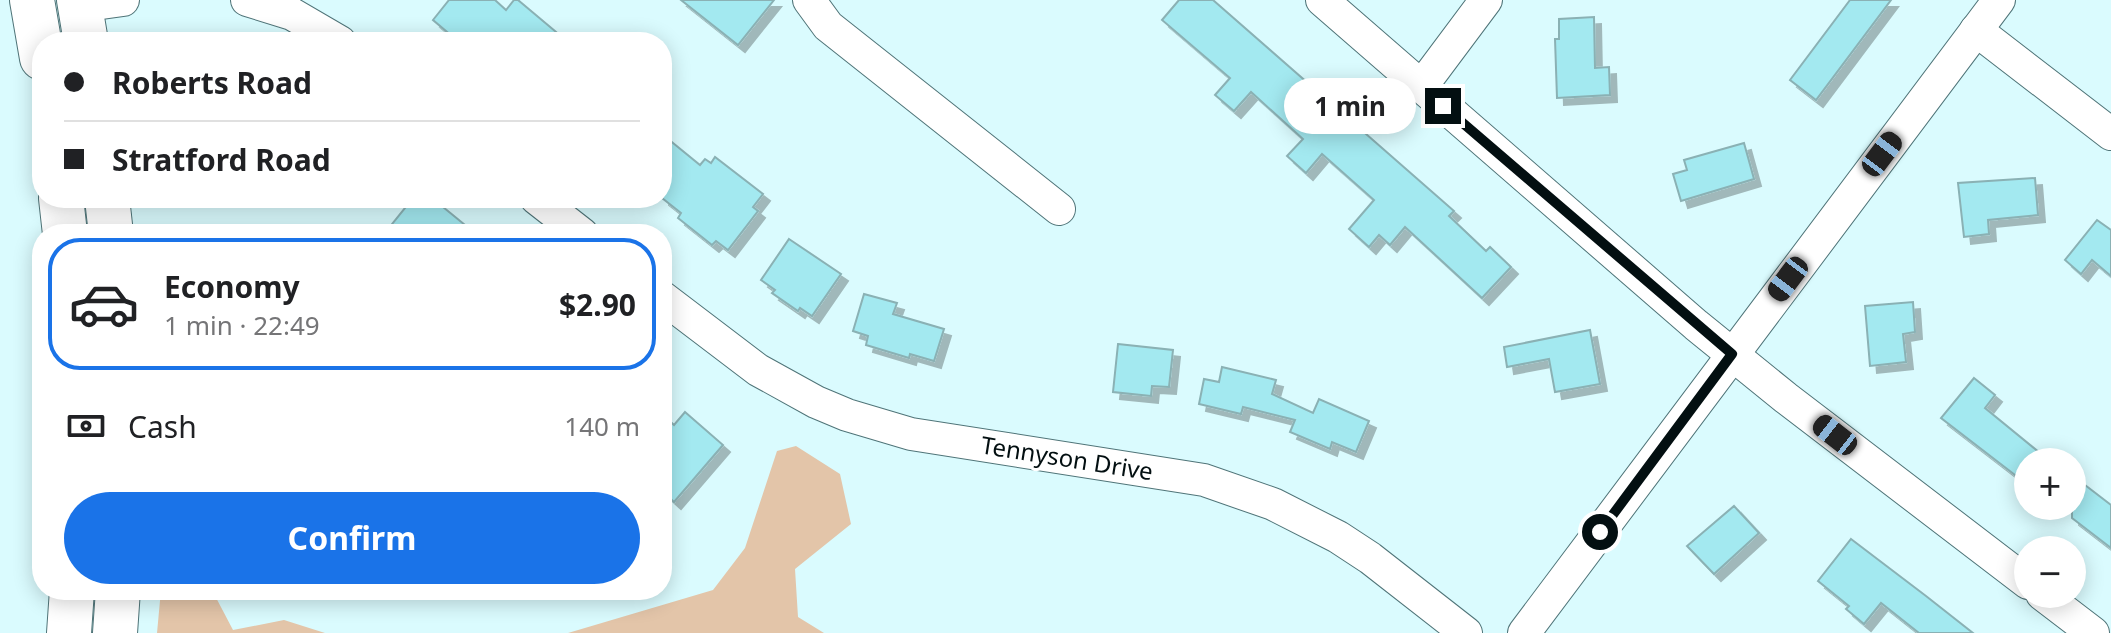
<!DOCTYPE html>
<html lang="en">
<head>
<meta charset="utf-8">
<style>
  :root { --surface:#fff; --page:#f2f2f2; --text:#202124; --muted:#757577; --line:#e0e0e0; --accent:#1a73e8 }
  body { margin:0; font-family:"Noto Sans",sans-serif; background:var(--page); color:var(--text); height:100vh; display:flex; flex-direction:column; font-size:30px; white-space:nowrap }
  * { box-sizing:border-box; margin:0 }
  p { font-size:26px; color:var(--muted) }
  .icon { flex:none; width:44px; height:44px; fill:none; stroke:currentColor; stroke-width:2; stroke-linecap:round; stroke-linejoin:round }
  .map { position:relative; flex:1; overflow:hidden }
  .sheet { position:absolute; left:32px; top:224px; width:640px; height:376px; display:flex; flex-direction:column; background:var(--surface); border-radius:32px; box-shadow:0 4px 20px #0003 }
  .sheet>* { flex:none }
  .top-card { position:absolute; left:32px; top:32px; width:640px; height:176px; border-radius:32px; box-shadow:0 4px 20px #0003; display:grid; align-content:center; height:176px; padding:0 32px; background:var(--surface) }
  .fabs { position:absolute; left:2014px; top:448px; display:grid; gap:16px }
  .fabs a { display:grid; place-items:center; width:72px; height:72px; border-radius:50%; background:var(--surface); box-shadow:0 4px 20px #0003; font-size:40px }
  .end { position:absolute; width:36px; height:36px; margin:-18px; border:10px solid #030f11; background:#fff; box-shadow:0 0 0 4px #fff }
  .from { border-radius:50% }
  .bubble { position:absolute; height:56px; border-radius:28px; background:var(--surface); box-shadow:0 4px 20px #0003; font-size:26px; font-weight:700; line-height:56px; text-align:center }
  .car { position:absolute; width:24px; height:48px; margin:-24px -12px; border-radius:10px; box-shadow:0 0 6px 2px #0007; background:linear-gradient(#222 24%,#8ab4d8 0 40%,#222 0 76%,#8ab4d8 0 86%,#222 0) }
  .top-card b { display:flex; align-items:center; gap:28px; height:76px; font-size:30px }
  .top-card b+b { border-top:2px solid var(--line) }
  .top-card i { width:20px; height:20px; background:var(--text) }
  ul { padding:14px 0 0; list-style:none }
  li { display:flex; align-items:center; gap:24px; height:132px; margin:0 16px 12px; padding:0 16px; border:4px solid transparent; border-radius:32px }
  li div { flex:1 }
  li b { display:block; font-size:30px }
  li em { font-style:normal; font-weight:700 }
  li.current { border-color:var(--accent) }
  li>.icon { width:72px; height:72px; stroke-width:1.5 }
  .pay { display:flex; align-items:center; gap:20px; height:88px; padding:0 32px; font-size:30px }
  .pay p { margin-inline-start:auto }
  .primary-button { display:flex; gap:16px; margin-top:auto; padding:16px 32px }
  .primary-button a { flex:1; height:92px; border-radius:48px; background:var(--accent); color:#fff; font-size:32px; font-weight:700; line-height:92px; text-align:center }
  .map>svg:first-child { display:block }
  .green { fill:#e3c5a9 }
  .building { fill:#a3e9f0; stroke:#8ab1b4; stroke-width:2; filter:url(#shadow) }
  .lines { fill:none; stroke-linecap:round; stroke-linejoin:round }
  .minor-casing { stroke:#4f7478; stroke-width:34 }
  .highway-casing { stroke:#4f7478; stroke-width:46 }
  .minor { stroke:#fff; stroke-width:32 }
  .highway { stroke:#fff; stroke-width:44 }
  .route { stroke:#030f11; stroke-width:10 }
  .labels { text-anchor:middle; stroke-width:6; stroke-linejoin:round; paint-order:stroke }
  .street-label { font-size:24px; fill:#030f11; stroke:#fff }
</style>
</head>
<body>
<div class="map">
<svg width="2111" height="633" viewBox="0 0 2111 633">
  <defs>
    <filter id="shadow"><feDropShadow dx="7" dy="7" stdDeviation="0" flood-color="#0004"/></filter>
  </defs>
  <rect width="100%" height="100%" fill="#dafbfe"/>
  <g class="green">
    <path d="M796,446L840,474L851,524L795,569L798,617L824,633H568L713,590L745,548L777,451Z"/>
    <path d="M161,590H212L233,630L284,620L325,633H157Z"/>
  </g>
  <g class="building">
    <path d="M449,0H495L506,10L514,0H518L568,42H459L433,20Z"/>
    <path d="M681,0H774L738,45Z"/>
    <path d="M1179,0H1213L1454,211L1449,216L1486,251L1490,247L1511,267L1482,298L1405,227L1390,245L1379,235L1369,247L1349,229L1374,200L1322,154L1306,173L1287,156L1303,139L1251,92L1234,111L1215,95L1230,78L1162,20Z"/>
    <path d="M1850,0H1891L1816,100L1790,80Z"/>
    <path d="M1594,17L1595,68L1609,67L1610,95L1557,98L1555,39H1559V19Z"/>
    <path d="M662,134L700,165L705,159L711,163L715,157L763,194L753,207L758,211L728,250L716,241L712,245L678,218L681,213L662,198Z"/>
    <path d="M1744,143L1754,179L1681,201L1673,174L1687,170L1684,160Z"/>
    <path d="M2035,178L2038,215L1988,220L1989,234L1964,237L1958,183Z"/>
    <path d="M413,198H432L476,234H404L392,224Z"/>
    <path d="M2097,220L2111,230V276L2092,260L2081,274L2065,260Z"/>
    <path d="M789,239L841,274L812,316L800,308L798,311L772,293L775,290L761,280Z"/>
    <path d="M864,294L897,303L893,314L944,329L934,361L910,354L909,358L866,345L868,336L853,331Z"/>
    <path d="M1913,302L1915,332L1903,334L1906,362L1870,366L1865,306Z"/>
    <path d="M1590,330L1600,384L1555,392L1549,359L1507,367L1504,347Z"/>
    <path d="M1118,344L1173,350L1169,387L1152,386L1151,396L1113,392Z"/>
    <path d="M1222,367L1276,380L1272,394L1313,413L1319,399L1369,421L1356,452L1332,442L1330,449L1290,432L1295,420L1243,407L1241,414L1199,404L1204,379L1219,382Z"/>
    <path d="M1974,378L1995,395L1985,408L2051,462H2028V485L1941,418Z"/>
    <path d="M685,412L723,445L674,502L662,491V414L674,425Z"/>
    <path d="M2072,475L2111,505V548L2072,518Z"/>
    <path d="M1734,506L1759,533L1714,574L1687,546Z"/>
    <path d="M1851,539L1926,596L1973,633H1919L1881,603L1864,624L1846,609L1849,606L1818,581Z"/>
  </g>
  <g class="lines">
    <defs>
      <g id="minor">
        <path d="M247,0L292,14L340,42"/>
        <path d="M809,0L828,26L1059,209"/>
        <path d="M1322,0L1696,325L1786,398L2028,583"/>
        <path d="M80,6L123,0"/>
        <path d="M1976,30L2111,134"/>
        <path d="M1421,87L1486,0"/>
        <path d="M536,198L582,234"/>
        <path d="M662,297L758,370L816,402L847,415L911,434L1204,480L1273,504L1338,537L1370,558L1466,633"/>
        <path d="M2042,594L2093,633"/>
        <path d="M1524,633L1999,0"/>
      </g>
      <g id="highway">
        <path d="M32,0L42,58"/>
        <path d="M79,0L86,42"/>
        <path d="M61,198L65,234"/>
        <path d="M107,198L111,234"/>
        <path d="M69,633L72,590"/>
        <path d="M115,633L118,590"/>
      </g>
    </defs>
    <use href="#minor" class="minor-casing"/>
    <use href="#highway" class="highway-casing"/>
    <use href="#minor" class="minor"/>
    <use href="#highway" class="highway"/>
  </g>
  <g class="lines">
    <path class="route" d="M1443,106L1732,354L1600,532"/>
  </g>
  <g class="labels">
    <g class="street-label">
      <text transform="translate(1067 459) rotate(9)" y="8">Tennyson Drive</text>
    </g>
  </g>
</svg>
<div class="fabs">
<a>+</a>
<a>−</a>
</div>
<i class="end from" style="left:1600px;top:532px"></i>
<i class="end" style="left:1443px;top:106px"></i>
<div class="bubble" style="left:1284px;top:78px;width:132px">1 min</div>
<i class="car" style="left:1882px;top:154px;rotate:37deg"></i>
<i class="car" style="left:1788px;top:279px;rotate:217deg"></i>
<i class="car" style="left:1835px;top:435px;rotate:308deg"></i>
<div class="top-card">
<b><i class="from"></i>Roberts Road</b>
<b><i></i>Stratford Road</b>
</div>
<section class="sheet">
<ul>
<li class="current"><svg class="icon" aria-label="car" viewBox="0 0 24 24"><path d="M5 17H2v-5l4-1 3-4h7l3 4 3 1v5h-3M9 17h6M6 11h13"/><circle cx="7" cy="17" r="2"/><circle cx="17" cy="17" r="2"/></svg><div><b>Economy</b><p>1 min · 22:49</p></div><em>$2.90</em></li>
</ul>
<div class="pay"><svg class="icon" aria-label="cash" viewBox="0 0 24 24"><path d="M3 7h18v10H3z"/><circle cx="12" cy="12" r="2"/></svg>Cash<p>140 m</p></div>
<div class="primary-button"><a>Confirm</a></div>
</section>
</div>
</body>
</html>
